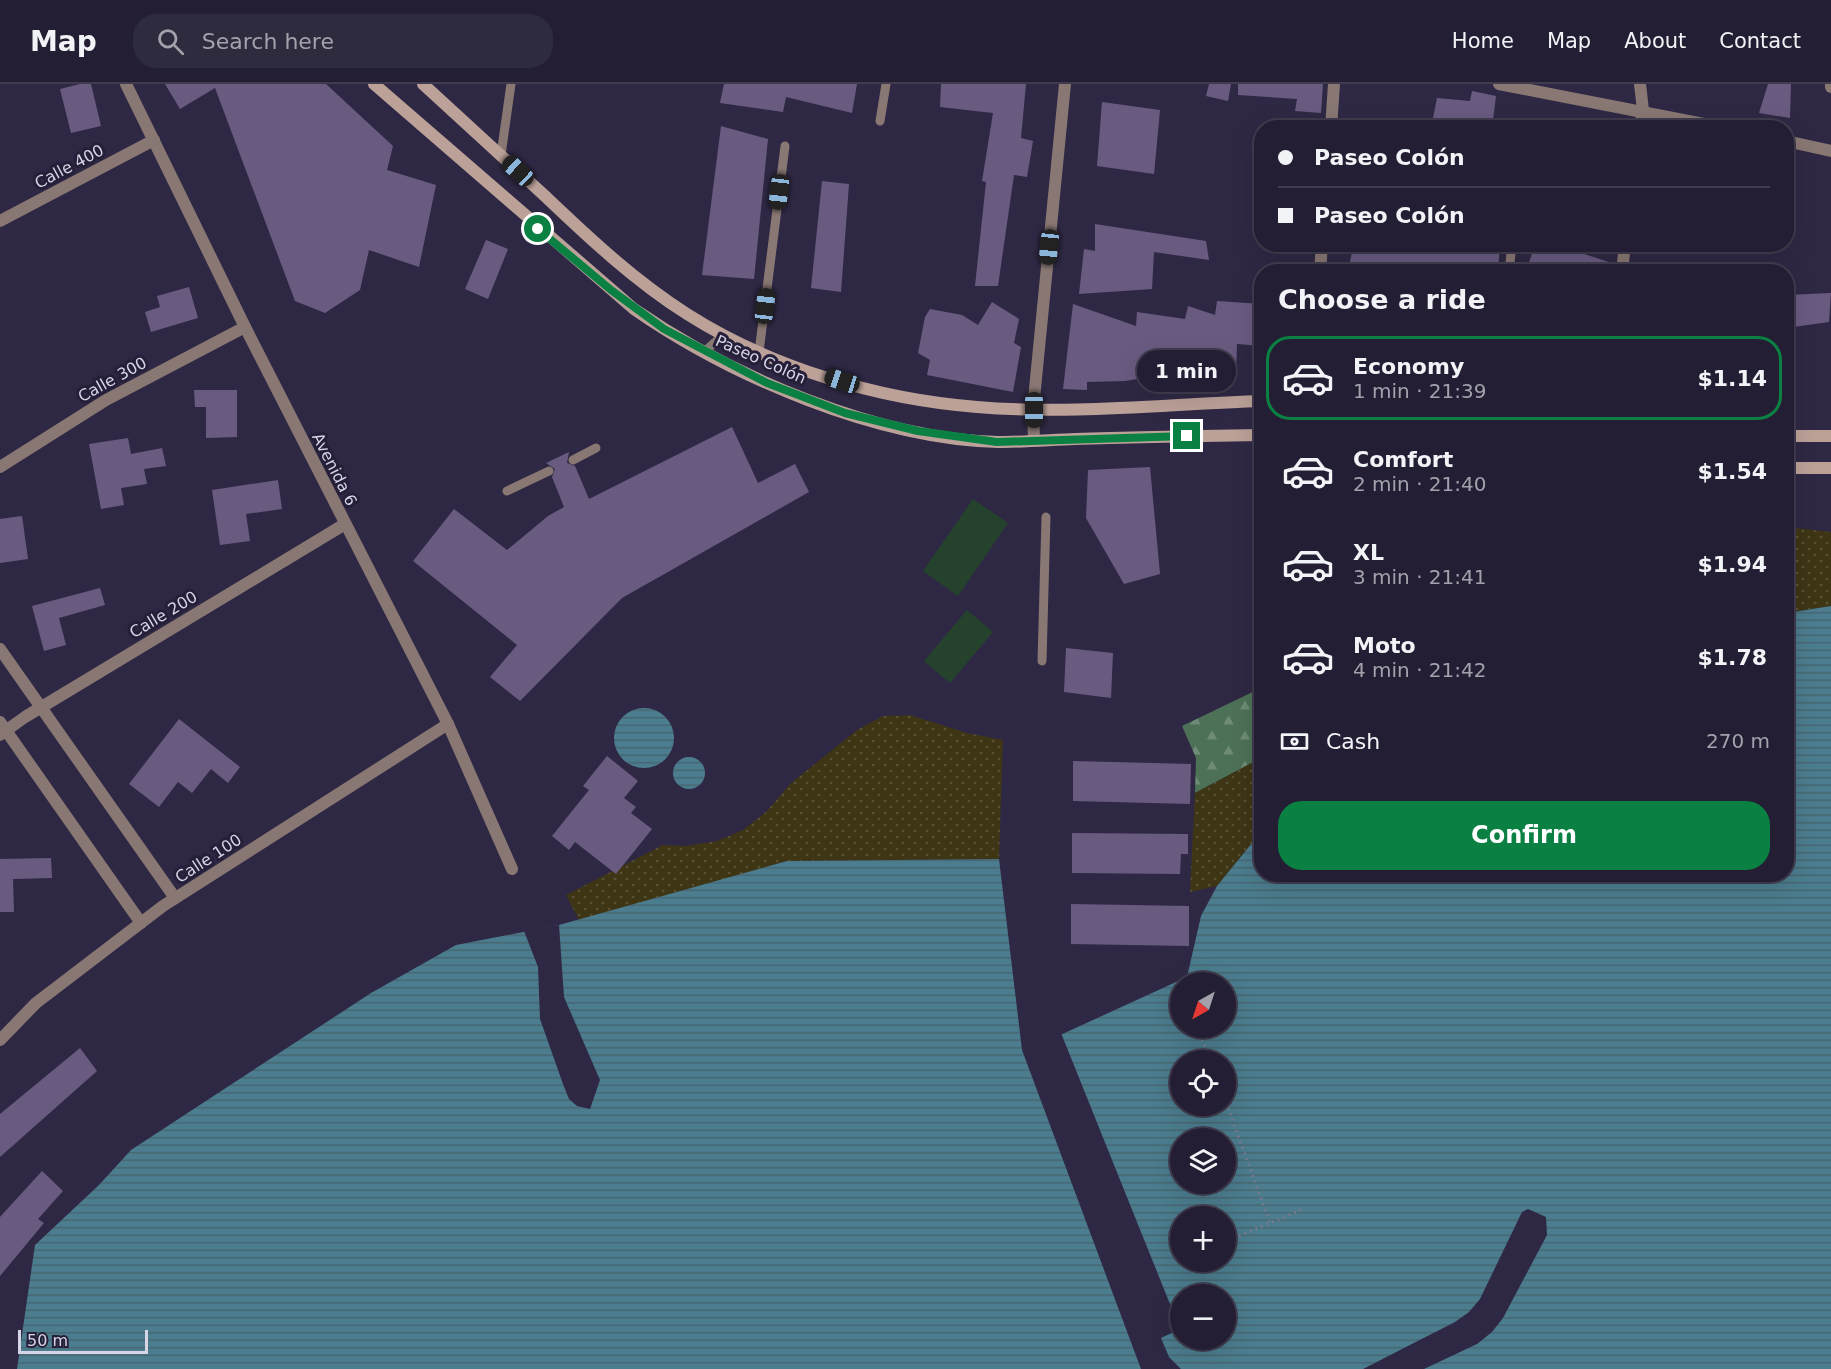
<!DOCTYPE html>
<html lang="en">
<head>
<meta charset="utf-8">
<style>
  :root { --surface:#231e33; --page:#2f2b3f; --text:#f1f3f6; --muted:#a3a2ac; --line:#403c4e; --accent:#0b8043 }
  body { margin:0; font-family:"DejaVu Sans",sans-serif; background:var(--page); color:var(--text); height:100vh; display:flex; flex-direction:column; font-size:22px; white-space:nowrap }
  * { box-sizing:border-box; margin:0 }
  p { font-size:20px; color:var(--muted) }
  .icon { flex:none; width:33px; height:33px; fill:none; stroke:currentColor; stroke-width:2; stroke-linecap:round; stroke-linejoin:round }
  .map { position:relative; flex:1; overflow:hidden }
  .side { position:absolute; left:1254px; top:180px; width:540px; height:618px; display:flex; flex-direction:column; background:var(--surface); border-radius:24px; box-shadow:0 6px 24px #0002,0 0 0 2px var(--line) }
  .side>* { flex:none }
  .hud { position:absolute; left:1254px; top:36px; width:540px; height:132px; border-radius:24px; box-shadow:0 6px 24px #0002,0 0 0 2px var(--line); display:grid; align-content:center; height:132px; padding:0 24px; background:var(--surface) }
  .needle { width:39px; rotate:219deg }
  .controls { position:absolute; left:1170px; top:888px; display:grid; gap:12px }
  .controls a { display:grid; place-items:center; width:66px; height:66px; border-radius:50%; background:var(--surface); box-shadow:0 6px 24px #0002,0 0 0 2px var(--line); font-size:30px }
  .scale { position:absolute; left:18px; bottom:15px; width:130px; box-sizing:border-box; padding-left:6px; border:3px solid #d7d4e6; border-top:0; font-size:16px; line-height:21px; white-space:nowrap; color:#d7d4e6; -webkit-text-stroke:4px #251f39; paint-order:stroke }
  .end { position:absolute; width:27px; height:27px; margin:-14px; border:8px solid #0b8043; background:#fff; box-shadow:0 0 0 3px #fff }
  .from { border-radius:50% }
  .bubble { position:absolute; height:42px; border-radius:21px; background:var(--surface); box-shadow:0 6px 24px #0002,0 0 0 2px var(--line); font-size:20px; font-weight:800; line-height:42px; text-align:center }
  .car { position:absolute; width:18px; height:36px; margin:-18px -9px; border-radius:8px; box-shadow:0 0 4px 2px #0007; background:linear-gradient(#222 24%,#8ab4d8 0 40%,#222 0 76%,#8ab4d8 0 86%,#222 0) }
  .hud b { display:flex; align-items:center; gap:21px; height:57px; font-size:22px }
  .hud b+b { border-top:2px solid var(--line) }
  .hud i { width:15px; height:15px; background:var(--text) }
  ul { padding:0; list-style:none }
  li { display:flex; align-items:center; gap:18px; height:84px; margin:0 12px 9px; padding:0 12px; border:3px solid transparent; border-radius:24px }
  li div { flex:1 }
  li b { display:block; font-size:22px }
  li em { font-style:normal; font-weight:800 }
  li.current { border-color:var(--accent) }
  li>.icon { width:54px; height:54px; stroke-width:1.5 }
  h2 { padding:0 24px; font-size:27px; line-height:72px }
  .pay { display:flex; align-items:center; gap:15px; height:66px; padding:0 24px; font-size:22px }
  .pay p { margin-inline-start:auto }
  .cta { display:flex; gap:12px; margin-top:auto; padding:12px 24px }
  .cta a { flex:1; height:69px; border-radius:24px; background:var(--accent); color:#fff; font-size:24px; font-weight:800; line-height:69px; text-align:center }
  header { display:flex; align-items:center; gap:36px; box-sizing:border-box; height:84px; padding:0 30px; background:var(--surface); border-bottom:2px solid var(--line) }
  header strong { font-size:28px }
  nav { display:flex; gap:33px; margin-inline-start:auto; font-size:21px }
  .search { width:420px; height:54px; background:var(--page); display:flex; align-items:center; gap:15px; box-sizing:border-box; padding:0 21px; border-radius:24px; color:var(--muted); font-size:22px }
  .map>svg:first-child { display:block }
  .grass { fill:#24422c }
  .forest { fill:url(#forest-firs) }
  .sand { fill:url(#sand-dots) }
  .water { fill:url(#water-rules); fill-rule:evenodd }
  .pier { fill:#2f2844 }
  .building { fill:#695b80 }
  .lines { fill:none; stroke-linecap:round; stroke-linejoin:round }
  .path { stroke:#7f7a91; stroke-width:3; stroke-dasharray:1.5 4.5; stroke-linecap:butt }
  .lane { stroke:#887772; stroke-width:9 }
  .street { stroke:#887772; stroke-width:12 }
  .secondary { stroke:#bba198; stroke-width:12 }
  .route { stroke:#0b8043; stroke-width:8 }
  .labels { text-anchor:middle; stroke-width:6; stroke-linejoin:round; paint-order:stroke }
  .street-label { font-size:16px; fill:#d7d4e6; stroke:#251f39 }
</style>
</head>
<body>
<header>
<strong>Map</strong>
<div class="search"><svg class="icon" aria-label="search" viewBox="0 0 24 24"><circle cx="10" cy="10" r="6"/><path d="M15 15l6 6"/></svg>Search here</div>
<nav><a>Home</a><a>Map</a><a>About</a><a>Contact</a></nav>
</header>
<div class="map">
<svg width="1831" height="1285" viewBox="0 0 1831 1285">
  <defs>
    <pattern id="forest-firs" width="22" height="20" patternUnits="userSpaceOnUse" patternTransform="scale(1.5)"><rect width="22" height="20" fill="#4d7156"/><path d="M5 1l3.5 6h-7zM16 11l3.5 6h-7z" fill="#6e8b76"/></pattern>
    <pattern id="sand-dots" width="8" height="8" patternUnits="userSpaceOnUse" patternTransform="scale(1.5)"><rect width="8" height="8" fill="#3d3514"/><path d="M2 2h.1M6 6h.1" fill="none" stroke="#585136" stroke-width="1.8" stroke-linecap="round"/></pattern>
    <pattern id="water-rules" width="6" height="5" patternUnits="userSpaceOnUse" patternTransform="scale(1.5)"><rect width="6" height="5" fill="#4b7d8f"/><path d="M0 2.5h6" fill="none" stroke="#476571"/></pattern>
  </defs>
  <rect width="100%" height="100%" fill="#2f2844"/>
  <g class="grass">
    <path d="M973,415L1008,439L958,512L923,487Z"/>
    <path d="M967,526L993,548L950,599L924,577Z"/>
  </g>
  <path class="forest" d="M1261,604V674L1195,709L1196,674L1182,642Z"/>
  <g class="sand">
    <path d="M1786,443L1831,448V522L1787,529Z"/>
    <path d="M910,631L967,649L1003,656L999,775L787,777L580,838L566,811L663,761L686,762L717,757L743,746L766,728L790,700L857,646L883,632Z"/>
    <path d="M1261,674V748L1217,802L1190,808L1195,709Z"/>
  </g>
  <g class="water">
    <path d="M1831,522V1285H17L35,1161L99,1101L131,1066L371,909L456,861L559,841L787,777L999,775L1022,966L1034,963L1187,893L1201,832L1217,802L1261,748L1262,790H1786L1787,529ZM1180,898H1226V944H1180ZM1180,976H1226V1022H1180ZM1180,1054H1226V1100H1180ZM1180,1132H1226V1178H1180ZM1180,1210H1226V1256H1180Z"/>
    <circle cx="644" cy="654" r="30"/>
    <circle cx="689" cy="689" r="16"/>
  </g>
  <g class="pier">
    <path d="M559,841L564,913L600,996L590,1025L577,1022L569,1015L563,1000L540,935L538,883L524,847Z"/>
    <path d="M1061,949L1180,1245L1161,1254L1169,1273L1181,1285H1141L1022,966Z"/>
    <path d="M1528,1125L1546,1133L1547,1151L1503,1234L1492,1248L1477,1260L1424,1285H1363L1455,1238L1469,1228L1480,1215L1522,1128Z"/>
  </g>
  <g class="building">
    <path d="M80,0H91L101,42L71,49L60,5Z"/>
    <path d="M165,0H326L393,62L387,86L436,101L419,183L369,166L360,206L325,229L295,217L215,4L180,25Z"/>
    <path d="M724,0H857L852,29L786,13L783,28L720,19Z"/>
    <path d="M941,0H1026L1021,54L1033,57L1027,93L1014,91L998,202H975L986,98L982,97L993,29L940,23Z"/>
    <path d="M1209,0H1231L1228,17L1206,12Z"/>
    <path d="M1238,0H1323L1321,29L1295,27L1297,15L1238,11Z"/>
    <path d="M1768,0H1791L1790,34L1759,29Z"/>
    <path d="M1472,7L1496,12L1492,44H1431L1437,14L1470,17Z"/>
    <path d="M1102,18L1160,26L1154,90L1097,82Z"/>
    <path d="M721,42L768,55L754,195L702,191Z"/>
    <path d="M822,97L849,100L841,208L811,204Z"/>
    <path d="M1095,140L1206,157L1209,176L1154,168L1152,205L1079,210L1084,165L1095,167Z"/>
    <path d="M486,156L508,165L488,215L465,205Z"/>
    <path d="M1383,160H1427L1468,168L1469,160H1500L1498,188H1348L1353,163L1382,168Z"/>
    <path d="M1535,160H1581L1578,168L1615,180L1614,188H1526Z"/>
    <path d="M189,203L198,234L151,248L145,228L160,223L157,212Z"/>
    <path d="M1831,209L1829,238L1786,244V211Z"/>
    <path d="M1217,217L1262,220V262L1237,260L1236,288L1205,291L1156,282L1155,292L1125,297L1087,298V306L1063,305L1073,220L1136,242L1137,228L1185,235L1188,222L1215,231Z"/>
    <path d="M992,218L1019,235L1014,259L1021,263L1013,308L927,291L930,276L918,269L925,233L930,225L962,231L978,241Z"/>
    <path d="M194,306H237V353L206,354V323H195Z"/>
    <path d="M732,343L758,399L795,380L809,408L622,514L520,617L490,593L517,561L413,477L454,425L507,466L548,432L564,423L552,393L555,385L546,379L569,368L567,379L575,382L589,415Z"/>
    <path d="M128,354L131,370L162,364L166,382L144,385L147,400L121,404L124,421L101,425L89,360Z"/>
    <path d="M1150,383L1160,490L1124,500L1086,434L1088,386Z"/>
    <path d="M278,396L282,425L246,430L250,457L220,461L212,406Z"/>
    <path d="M22,432L28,475L0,479V435Z"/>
    <path d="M100,504L105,521L59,534L66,561L44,567L32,522Z"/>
    <path d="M1066,564L1113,569L1111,614L1064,608Z"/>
    <path d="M179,635L240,683L228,699L211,685L192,709L178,698L159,723L129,700Z"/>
    <path d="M607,672L638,697L624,714L636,723L631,729L652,745L616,790L575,758L569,766L552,752L589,706L583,702Z"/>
    <path d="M1073,677L1191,680L1190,720L1073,717Z"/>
    <path d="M1072,749L1188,750V770H1181L1180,790L1072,789Z"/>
    <path d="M51,774L52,794L13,795L14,828H0V775Z"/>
    <path d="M1071,820L1189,822V862L1071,860Z"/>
    <path d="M80,964L97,987L0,1073V1030Z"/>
    <path d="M42,1087L63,1107L38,1135L44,1139L0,1192V1133Z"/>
  </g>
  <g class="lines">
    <g class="path">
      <path d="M1181,896V898"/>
      <path d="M1198,944L1210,976"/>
      <path d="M1226,1018L1270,1139"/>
      <path d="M1239,1152L1303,1125"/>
    </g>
    <g class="lane">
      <path d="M880,37L886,0"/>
      <path d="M501,71L511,0"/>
      <path d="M1509,188L1512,160"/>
      <path d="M704,268L723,251"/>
      <path d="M759,268L785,62"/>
      <path d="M573,376L596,364"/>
      <path d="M507,407L549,387"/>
      <path d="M1042,577L1046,433"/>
    </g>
    <g class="street">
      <path d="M126,0L245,243L448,640L512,785"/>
      <path d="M1499,0L1724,44"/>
      <path d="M1640,0L1643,26L1640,44"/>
      <path d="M1831,0V3"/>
      <path d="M1331,44L1334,0"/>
      <path d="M1786,57L1831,67"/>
      <path d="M0,137L154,56"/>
      <path d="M1320,188L1322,160"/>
      <path d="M1622,188L1625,160"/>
      <path d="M1034,356L1033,325L1065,0"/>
      <path d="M0,383L106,316L245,243"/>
      <path d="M0,565L175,814"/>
      <path d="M0,638L141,839"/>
      <path d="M0,651L25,633L345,440"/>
      <path d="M0,956L36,919L163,822L448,640"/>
    </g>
    <g class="secondary">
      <path d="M374,0L634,225C732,293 877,355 998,358C1023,358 1049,356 1075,355C1137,353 1199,352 1262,351"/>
      <path d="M423,0C463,37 504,74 545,112C589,154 635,197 687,230C772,284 877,315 977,323C1071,331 1168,320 1262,317"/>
      <path d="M1786,352H1831"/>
      <path d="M1786,384H1831"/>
    </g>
  </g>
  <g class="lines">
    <path class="route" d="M538,145L611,206L664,245L767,299L845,329L918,347L997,358L1187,352"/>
  </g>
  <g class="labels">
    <g class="street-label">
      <text transform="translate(69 82) rotate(-28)" y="6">Calle 400</text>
      <text transform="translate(761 275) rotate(24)" y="6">Paseo Colón</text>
      <text transform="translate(112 295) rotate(-29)" y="6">Calle 300</text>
      <text transform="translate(335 385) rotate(63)" y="6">Avenida 6</text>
      <text transform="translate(163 530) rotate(-31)" y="6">Calle 200</text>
      <text transform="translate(208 774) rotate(-33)" y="6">Calle 100</text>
    </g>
  </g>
</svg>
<div class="controls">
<a><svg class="needle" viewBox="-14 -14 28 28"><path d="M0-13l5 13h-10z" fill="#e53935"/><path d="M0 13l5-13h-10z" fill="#a3a2ac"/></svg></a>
<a><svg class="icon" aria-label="locate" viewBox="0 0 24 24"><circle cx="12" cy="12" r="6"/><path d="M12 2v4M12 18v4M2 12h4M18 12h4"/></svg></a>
<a><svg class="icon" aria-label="layers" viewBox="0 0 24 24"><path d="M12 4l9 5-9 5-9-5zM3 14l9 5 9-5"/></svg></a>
<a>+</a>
<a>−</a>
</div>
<div class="scale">50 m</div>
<i class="end from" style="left:538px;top:145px"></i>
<i class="end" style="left:1187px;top:352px"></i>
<div class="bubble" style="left:1137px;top:266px;width:99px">1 min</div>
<i class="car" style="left:518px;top:87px;rotate:313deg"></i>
<i class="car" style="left:779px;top:108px;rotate:187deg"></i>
<i class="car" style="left:1049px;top:163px;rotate:186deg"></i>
<i class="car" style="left:765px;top:222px;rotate:7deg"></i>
<i class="car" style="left:842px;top:297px;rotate:288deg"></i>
<i class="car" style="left:1034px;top:326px;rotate:180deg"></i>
<div class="hud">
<b><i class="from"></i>Paseo Colón</b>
<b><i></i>Paseo Colón</b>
</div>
<section class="side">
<h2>Choose a ride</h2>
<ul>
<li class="current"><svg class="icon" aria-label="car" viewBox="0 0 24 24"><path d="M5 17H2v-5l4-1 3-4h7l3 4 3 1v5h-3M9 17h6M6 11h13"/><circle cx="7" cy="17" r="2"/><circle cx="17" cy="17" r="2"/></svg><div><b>Economy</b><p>1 min · 21:39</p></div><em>$1.14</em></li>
<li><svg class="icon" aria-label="car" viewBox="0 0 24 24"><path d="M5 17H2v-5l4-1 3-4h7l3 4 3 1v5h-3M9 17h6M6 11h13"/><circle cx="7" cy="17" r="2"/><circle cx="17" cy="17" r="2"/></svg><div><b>Comfort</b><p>2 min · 21:40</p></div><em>$1.54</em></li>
<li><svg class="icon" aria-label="car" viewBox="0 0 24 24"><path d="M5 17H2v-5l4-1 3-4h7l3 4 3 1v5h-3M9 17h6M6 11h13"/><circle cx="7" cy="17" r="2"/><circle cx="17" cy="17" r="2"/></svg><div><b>XL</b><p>3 min · 21:41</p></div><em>$1.94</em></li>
<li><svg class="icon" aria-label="car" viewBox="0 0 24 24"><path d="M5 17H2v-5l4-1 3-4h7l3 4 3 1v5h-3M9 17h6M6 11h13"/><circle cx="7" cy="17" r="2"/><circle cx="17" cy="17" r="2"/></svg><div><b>Moto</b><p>4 min · 21:42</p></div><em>$1.78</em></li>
</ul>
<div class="pay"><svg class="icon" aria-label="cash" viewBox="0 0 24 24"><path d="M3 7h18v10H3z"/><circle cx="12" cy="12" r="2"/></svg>Cash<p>270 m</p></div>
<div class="cta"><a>Confirm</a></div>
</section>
</div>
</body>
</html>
